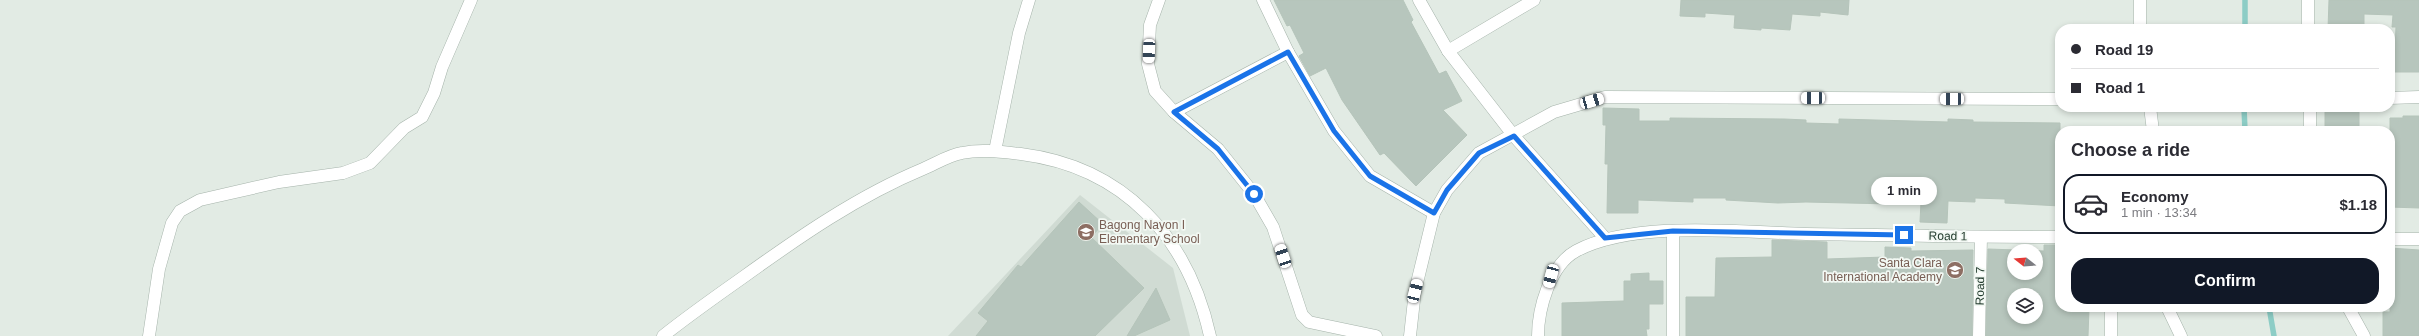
<!DOCTYPE html>
<html lang="en">
<head>
<meta charset="utf-8">
<style>
  :root { --surface:#fff; --page:#f7f7f7; --text:#2b2b33; --muted:#7c7c81; --line:#e1e1e2; --accent:#111827 }
  body { margin:0; font-family:Arial,sans-serif; background:var(--page); color:var(--text); height:100vh; display:flex; flex-direction:column; font-size:15px; white-space:nowrap }
  * { box-sizing:border-box; margin:0 }
  p { font-size:13px; color:var(--muted) }
  .icon { flex:none; width:22px; height:22px; fill:none; stroke:currentColor; stroke-width:2; stroke-linecap:round; stroke-linejoin:round }
  .map { position:relative; flex:1; overflow:hidden }
  .sheet { position:absolute; left:2055px; top:126px; width:340px; height:186px; display:flex; flex-direction:column; background:var(--surface); border-radius:16px; box-shadow:0 2px 6px #0003 }
  .sheet>* { flex:none }
  .hud { position:absolute; left:2055px; top:24px; width:340px; height:88px; border-radius:16px; box-shadow:0 2px 6px #0003; display:grid; align-content:center; height:88px; padding:0 16px; background:var(--surface) }
  .needle { width:26px; rotate:287deg }
  .controls { position:absolute; left:2007px; top:244px; display:grid; gap:8px }
  .controls a { display:grid; place-items:center; width:36px; height:36px; border-radius:50%; background:var(--surface); box-shadow:0 2px 6px #0003; font-size:20px }
  .end { position:absolute; width:18px; height:18px; margin:-9px; border:5px solid #1a73e8; background:#fff; box-shadow:0 0 0 2px #fff }
  .from { border-radius:50% }
  .bubble { position:absolute; height:28px; border-radius:14px; background:var(--surface); box-shadow:0 2px 6px #0003; font-size:13px; font-weight:700; line-height:28px; text-align:center }
  .car { position:absolute; width:12px; height:24px; margin:-12px -6px; border-radius:5px; box-shadow:0 0 3px 1px #0007; background:linear-gradient(#fff 24%,#345 0 40%,#fff 0 76%,#345 0 86%,#fff 0) }
  .hud b { display:flex; align-items:center; gap:14px; height:38px; font-size:15px }
  .hud b+b { border-top:1px solid var(--line) }
  .hud i { width:10px; height:10px; background:var(--text) }
  ul { padding:0; list-style:none }
  li { display:flex; align-items:center; gap:12px; height:60px; margin:0 8px 6px; padding:0 8px; border:2px solid var(--line); border-radius:16px }
  li div { flex:1 }
  li b { display:block; font-size:15px }
  li em { font-style:normal; font-weight:700 }
  li.current { border-color:var(--accent) }
  li>.icon { width:36px; height:36px; stroke-width:1.5 }
  h2 { padding:0 16px; font-size:18px; line-height:48px }
  .action { display:flex; gap:8px; margin-top:auto; padding:8px 16px }
  .action a { flex:1; height:46px; border-radius:16px; background:var(--accent); color:#fff; font-size:16px; font-weight:700; line-height:46px; text-align:center }
  .map>svg:first-child { display:block }
  .built { fill:#d0dbd3 }
  .lines { fill:none; stroke-linecap:round; stroke-linejoin:round }
  .stream { stroke:#8dcdc6; stroke-width:5.5 }
  .building { fill:#b7c6bd; stroke:#b5c4ba; fill-rule:evenodd }
  .minor-casing { stroke:#a5b3aa; stroke-width:13 }
  .minor { stroke:#fff; stroke-width:12 }
  .route { stroke:#1a73e8; stroke-width:5 }
  .labels { text-anchor:middle; stroke-width:3.5; stroke-linejoin:round; paint-order:stroke }
  .education-label { font-size:12px; fill:#785e54; stroke:#f2f8f3; text-anchor:start }
  .street-label { font-size:12px; fill:#233b2e; stroke:#f2f8f3 }
</style>
</head>
<body>
<div class="map">
<svg width="2419" height="336" viewBox="0 0 2419 336">
  <rect width="100%" height="100%" fill="#e2ebe4"/>
  <path class="built" d="M1080,195L1173,268L1190,336H948Z"/>
  <g class="lines">
    <g class="stream">
      <path d="M2245,29V0"/>
      <path d="M2244,107L2245,131"/>
      <path d="M2269,307L2274,336"/>
    </g>
  </g>
  <g class="building">
    <path d="M1274,0H1403L1413,20L1411,22L1439,74L1446,71L1462,101L1443,110L1467,135L1416,186L1384,153L1380,155L1342,100L1326,68L1310,76L1299,56L1304,53L1290,25L1287,26Z"/>
    <path d="M1681,0H1849L1848,15L1820,12V16L1792,14L1790,30L1761,28V30L1734,28L1735,15L1705,13V17L1680,16Z"/>
    <path d="M2329,0H2419V72H2394L2396,27H2392L2393,15L2364,14V29H2328Z"/>
    <rect x="2325" y="107" width="34" height="24"/>
    <path d="M1603,108L1639,109V121H1670V118L1784,119L1806,120V123L1839,124V119L1948,122V119L1973,120V122L2060,123V206L2005,203V199L1975,198V202L1948,201L1947,223L1920,222L1921,202L1891,201V204L1806,202L1778,203L1726,200V198H1693V202L1638,200V213H1607L1608,164H1605L1606,125H1603Z"/>
    <path d="M2403,116H2419V208L2390,207V118H2403Z"/>
    <path d="M1079,202L1103,224L1091,237L1144,288L1095,336H976L988,321L978,313L1018,265L1021,267Z"/>
    <path d="M1772,240L1827,242V259L1885,257V247L1911,248V251L1973,250L1972,336H1686V297H1715L1716,258L1772,257Z"/>
    <path d="M2044,245H2060V307L2089,308L2088,336H1986L1988,249L2044,251ZM2014,251H2036V273H2014ZM2014,295H2036V317H2014Z"/>
    <path d="M2390,248L2419,250V336H2383V312H2390Z"/>
    <path d="M1649,273V281H1663V304H1649V329H1646L1647,336H1562V303L1624,301V281H1631V274Z"/>
    <path d="M1156,288L1170,320L1134,336H1127Z"/>
  </g>
  <g class="lines">
    <defs>
      <g id="minor">
        <path d="M1159,0L1150,25L1148,64L1155,91L1174,112L1218,149L1254,194L1273,227L1302,315L1309,322L1376,336"/>
        <path d="M1263,0L1288,52L1334,131L1370,176L1434,213"/>
        <path d="M1419,0L1448,51L1514,136L1605,238"/>
        <path d="M2308,0V29"/>
        <path d="M2140,29V0"/>
        <path d="M1448,51L1534,0"/>
        <path d="M2390,98L2419,97"/>
        <path d="M2150,107L2153,131"/>
        <path d="M2310,107V131"/>
        <path d="M1174,112L1288,52"/>
        <path d="M995,151L1019,33L1029,0"/>
        <path d="M1673,231V336"/>
        <path d="M2390,239H2419"/>
        <path d="M2167,307L2181,336"/>
        <path d="M2348,307L2364,336"/>
        <path d="M149,336L159,269L172,223L180,211L200,200L279,182L343,173L370,163L404,128L422,117L434,93L442,67L471,0"/>
        <path d="M663,336C688,316 715,297 742,278C799,237 858,196 923,169C935,164 949,155 962,153C981,149 1002,152 1021,154C1124,167 1188,237 1210,336"/>
        <path d="M1410,336L1415,291L1434,213L1447,190L1479,153L1554,112L1605,97L2060,99"/>
        <path d="M1538,336C1538,309 1550,265 1576,251C1634,220 1740,232 1806,234C1890,235 1975,237 2060,237"/>
        <path d="M1979,336L1981,237"/>
        <path d="M2111,336V307"/>
      </g>
    </defs>
    <use href="#minor" class="minor-casing"/>
    <use href="#minor" class="minor"/>
  </g>
  <g class="lines">
    <path class="route" d="M1254,194L1218,149L1174,112L1288,52L1334,131L1370,176L1434,213L1447,190L1479,153L1514,136L1605,238L1673,231L1904,235"/>
  </g>
  <defs>
    <symbol id="school-disc" viewBox="-11 -11 22 22"><circle r="9.5" fill="#8d6e63" stroke="#f2f8f3"/><path d="M0-5L7-2L0 1L-7-2ZM-4 1L0 2.5L4 1V4Q0 6-4 4Z" fill="#fff"/></symbol>
  </defs>
  <g fill-rule="evenodd">
    <use href="#school-disc" x="1076" y="222" width="20" height="20"/>
    <use href="#school-disc" x="1945" y="260" width="20" height="20"/>
  </g>
  <g class="labels">
    <g class="education-label">
      <text x="1099" y="229">Bagong Nayon I<tspan x="1099" dy="14">Elementary School</tspan></text>
      <text x="1942" y="267" text-anchor="end">Santa Clara<tspan x="1942" dy="14">International Academy</tspan></text>
    </g>
    <g class="street-label">
      <text transform="translate(1948 236) rotate(1)" y="4">Road 1</text>
      <text transform="translate(1980 286) rotate(-89)" y="4">Road 7</text>
    </g>
  </g>
</svg>
<div class="controls">
<a><svg class="needle" viewBox="-14 -14 28 28"><path d="M0-13l5 13h-10z" fill="#e53935"/><path d="M0 13l5-13h-10z" fill="#7c7c81"/></svg></a>
<a><svg class="icon" aria-label="layers" viewBox="0 0 24 24"><path d="M12 4l9 5-9 5-9-5zM3 14l9 5 9-5"/></svg></a>
</div>
<i class="end from" style="left:1254px;top:194px"></i>
<i class="end" style="left:1904px;top:235px"></i>
<div class="bubble" style="left:1871px;top:177px;width:66px">1 min</div>
<i class="car" style="left:1149px;top:51px;rotate:182deg"></i>
<i class="car" style="left:1813px;top:98px;rotate:270deg"></i>
<i class="car" style="left:1952px;top:99px;rotate:270deg"></i>
<i class="car" style="left:1592px;top:101px;rotate:74deg"></i>
<i class="car" style="left:1283px;top:256px;rotate:342deg"></i>
<i class="car" style="left:1551px;top:276px;rotate:195deg"></i>
<i class="car" style="left:1415px;top:291px;rotate:14deg"></i>
<div class="hud">
<b><i class="from"></i>Road 19</b>
<b><i></i>Road 1</b>
</div>
<section class="sheet">
<h2>Choose a ride</h2>
<ul>
<li class="current"><svg class="icon" aria-label="car" viewBox="0 0 24 24"><path d="M5 17H2v-5l4-1 3-4h7l3 4 3 1v5h-3M9 17h6M6 11h13"/><circle cx="7" cy="17" r="2"/><circle cx="17" cy="17" r="2"/></svg><div><b>Economy</b><p>1 min · 13:34</p></div><em>$1.18</em></li>
</ul>
<div class="action"><a>Confirm</a></div>
</section>
</div>
</body>
</html>
